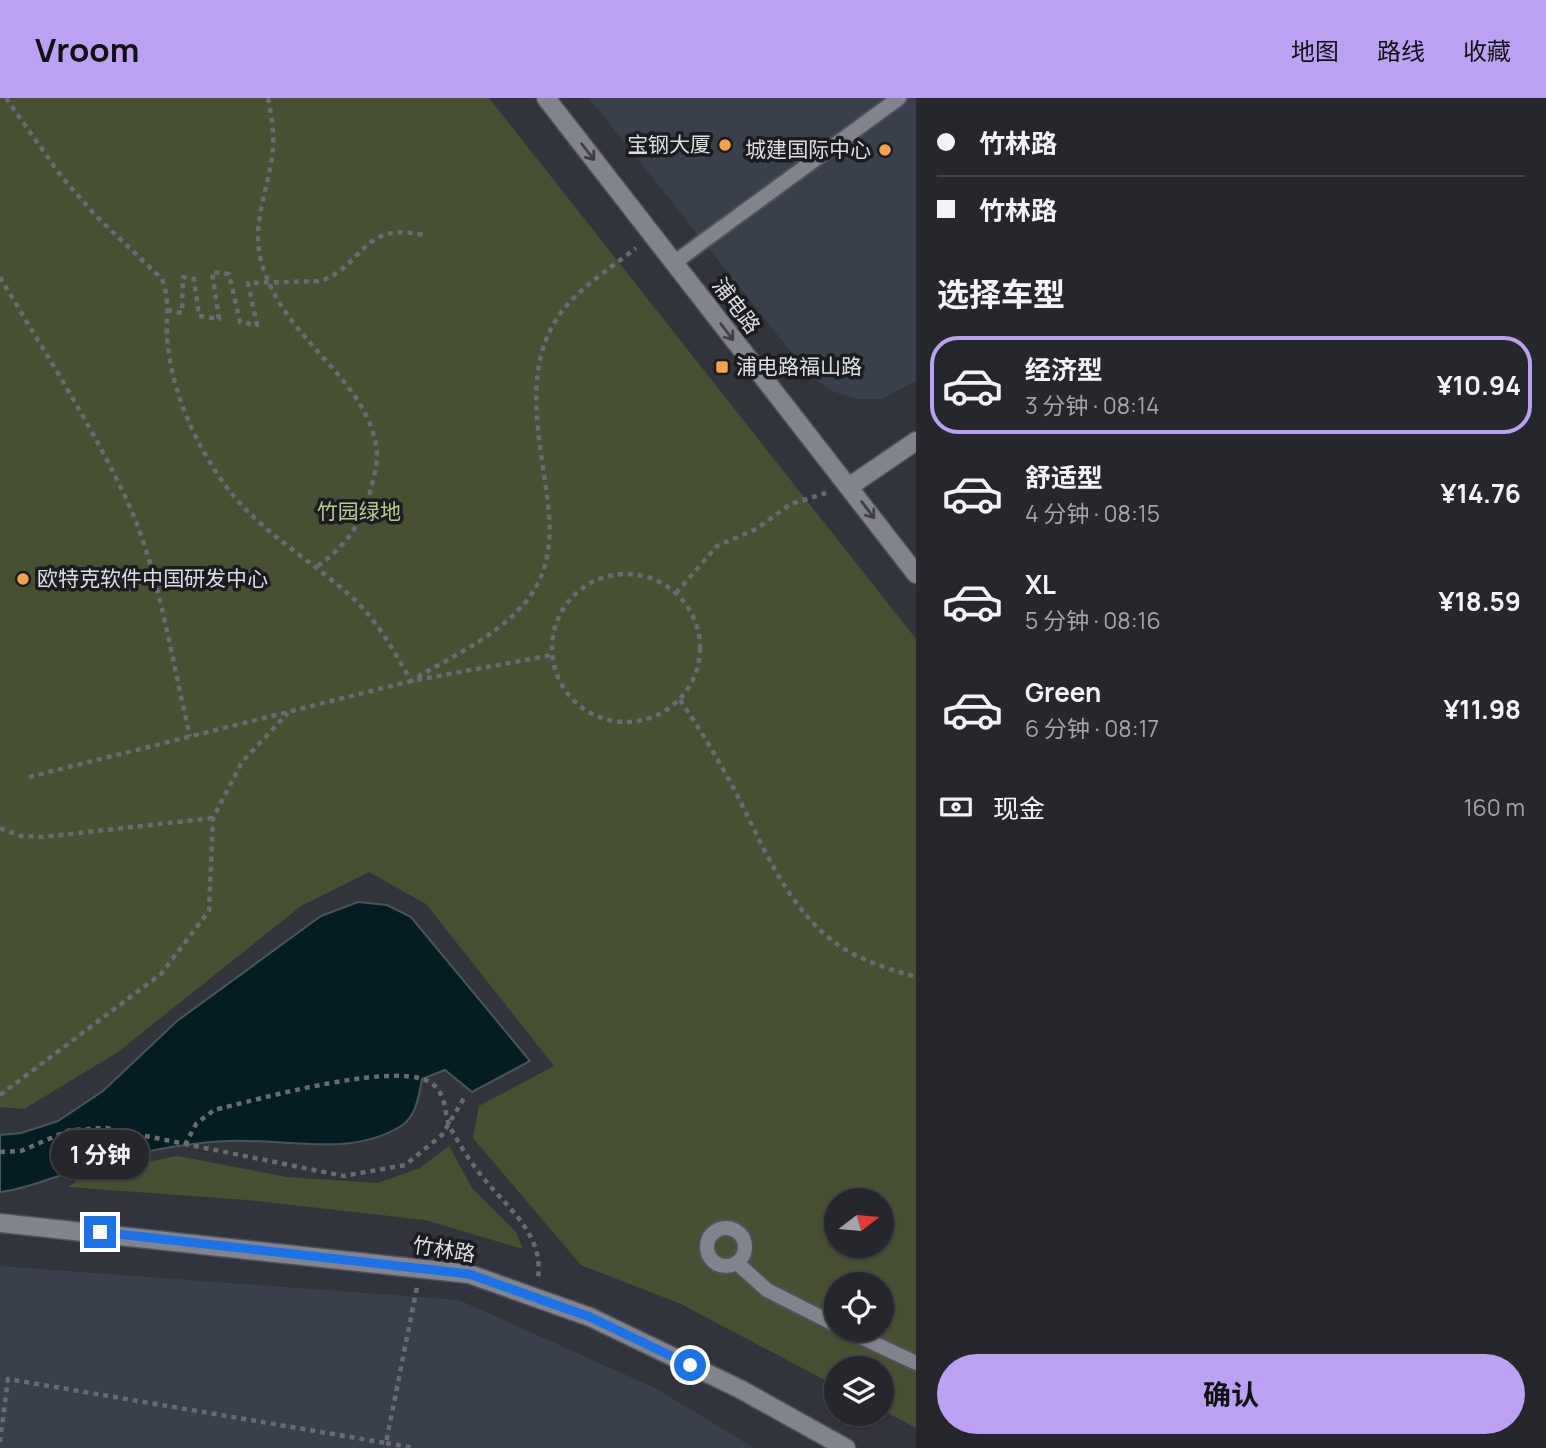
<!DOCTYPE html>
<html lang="zh">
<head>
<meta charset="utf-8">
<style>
  :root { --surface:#26272d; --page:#323339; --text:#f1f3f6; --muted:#a4a5aa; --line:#424449; --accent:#bca0f2 }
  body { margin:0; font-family:Manrope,"Noto Sans SC",sans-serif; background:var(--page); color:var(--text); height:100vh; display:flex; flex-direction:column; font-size:26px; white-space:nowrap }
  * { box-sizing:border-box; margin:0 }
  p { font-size:23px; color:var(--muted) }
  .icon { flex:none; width:38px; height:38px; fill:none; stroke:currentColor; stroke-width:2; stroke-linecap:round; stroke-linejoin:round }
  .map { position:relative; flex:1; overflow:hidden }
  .side { display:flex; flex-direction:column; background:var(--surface); width:630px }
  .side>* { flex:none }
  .banner { display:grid; align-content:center; height:154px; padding:0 21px; background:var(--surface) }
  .needle { width:46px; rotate:74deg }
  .tools { position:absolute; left:824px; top:1090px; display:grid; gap:14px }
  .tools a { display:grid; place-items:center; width:70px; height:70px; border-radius:50%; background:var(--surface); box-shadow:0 2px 5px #0004,0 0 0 2px var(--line); font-size:35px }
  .end { position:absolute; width:32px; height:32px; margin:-16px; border:9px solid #1a73e8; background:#fff; box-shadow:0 0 0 4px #fff }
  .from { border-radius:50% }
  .bubble { position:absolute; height:49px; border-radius:24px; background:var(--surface); box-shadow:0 2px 5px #0004,0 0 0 2px var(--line); font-size:23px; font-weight:700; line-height:49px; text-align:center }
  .banner b { display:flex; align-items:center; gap:24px; height:66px; font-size:26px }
  .banner b+b { border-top:2px solid var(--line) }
  .banner i { width:18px; height:18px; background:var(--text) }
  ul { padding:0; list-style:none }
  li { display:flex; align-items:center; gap:21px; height:98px; margin:0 14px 10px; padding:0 7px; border:4px solid transparent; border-radius:28px }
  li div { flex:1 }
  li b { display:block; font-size:26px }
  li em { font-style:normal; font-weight:700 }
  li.on { border-color:var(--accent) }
  li>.icon { width:63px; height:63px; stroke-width:1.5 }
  h2 { padding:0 21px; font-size:32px; line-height:84px }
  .pay { display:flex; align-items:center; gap:18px; height:77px; padding:0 21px; font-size:26px }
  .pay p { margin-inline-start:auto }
  .button { display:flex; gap:14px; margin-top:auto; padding:14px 21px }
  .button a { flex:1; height:80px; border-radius:42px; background:var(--accent); color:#111; font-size:28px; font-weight:700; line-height:80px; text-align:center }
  header { display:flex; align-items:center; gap:42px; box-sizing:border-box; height:98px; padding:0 35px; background:var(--accent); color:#111 }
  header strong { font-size:33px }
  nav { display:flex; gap:38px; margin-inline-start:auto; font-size:24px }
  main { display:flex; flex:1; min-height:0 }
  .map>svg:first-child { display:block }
  .built { fill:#3a3f4c }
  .green { fill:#475132; fill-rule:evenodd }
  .water { fill:#041d22; stroke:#45575c; stroke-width:2 }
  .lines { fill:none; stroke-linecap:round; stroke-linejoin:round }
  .service-casing { stroke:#505259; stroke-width:18 }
  .minor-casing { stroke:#505259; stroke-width:21 }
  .tertiary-casing { stroke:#505259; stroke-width:21 }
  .path { stroke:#696b72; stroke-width:4.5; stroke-dasharray:5 5; stroke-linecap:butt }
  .service { stroke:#81848d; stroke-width:14 }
  .minor { stroke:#81848d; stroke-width:18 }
  .tertiary { stroke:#81848d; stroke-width:18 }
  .oneway { stroke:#3f4046 }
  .route { stroke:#1a73e8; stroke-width:9 }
  .poi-dot { fill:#f8a14b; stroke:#1b1c20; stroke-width:2.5 }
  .labels { text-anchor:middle; stroke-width:7; stroke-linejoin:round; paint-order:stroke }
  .poi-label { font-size:21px; fill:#dcdee3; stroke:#1b1c20; text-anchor:end }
  .street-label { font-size:21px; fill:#dcdee3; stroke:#1b1c20 }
  .park-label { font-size:21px; fill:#b7cb8f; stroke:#1b1c20 }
</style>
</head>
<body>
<header>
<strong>Vroom</strong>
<nav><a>地图</a><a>路线</a><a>收藏</a></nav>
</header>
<main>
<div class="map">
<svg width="916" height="1350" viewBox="0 0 916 1350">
  <rect width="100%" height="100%" fill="#32343c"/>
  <g class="built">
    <path d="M589,0H916V283L881,301H858L832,293L811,279Z"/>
    <path d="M0,1168L459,1202L657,1291L754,1350H0Z"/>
  </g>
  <g class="green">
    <path d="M0,0H489L916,541V1330L882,1312V1270H836V1288L681,1206L581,1167L473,1040L479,1008L554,968L426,806L369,774L301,808L118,954L24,1011L0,1009ZM836,1102H882V1148H836ZM836,1186H882V1232H836Z"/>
    <path d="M449,1048L472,1090L516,1134L523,1151L425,1122L247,1102L68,1089L87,1076L177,1058L287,1079L378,1085L420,1070Z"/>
  </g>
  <path class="water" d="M358,804L387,807L411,819L530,963L472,994L445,972L422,981C419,997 416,1019 401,1028C350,1060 284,1040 228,1043C176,1045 121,1058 71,1074C47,1081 26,1091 0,1094V1037L21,1035L58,1023L103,993L177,923L321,818Z"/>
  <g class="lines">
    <defs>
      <g id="service">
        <path d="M675,164L899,0"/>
        <circle cx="726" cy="1149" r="19"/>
        <path d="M737,1165L767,1192L836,1227"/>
        <path d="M846,1232L916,1265"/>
      </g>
      <path id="minor" d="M0,1125L469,1176L590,1219L740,1291L846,1350"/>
      <g id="tertiary">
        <path d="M546,0L916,476"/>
        <path d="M850,388L916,343"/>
      </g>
    </defs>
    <use href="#service" class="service-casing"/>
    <use href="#minor" class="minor-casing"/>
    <use href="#tertiary" class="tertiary-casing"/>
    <g class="path">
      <path d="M6,0L61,78L95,117L162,181C170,200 166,219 167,239C171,292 194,344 225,387C260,435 315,464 357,504C380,527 395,555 411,583C453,557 513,532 537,487C552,460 551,426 547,398C539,335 521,266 563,212C582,188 612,169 636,150"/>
      <path d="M268,0C271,16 274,31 273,48C271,85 252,120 260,158C278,239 363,275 376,347C379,362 374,380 370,394C362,428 342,451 315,470"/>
      <path d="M0,179C44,254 93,328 129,407C160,477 172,564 190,638"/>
      <path d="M167,212L182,215L183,179L194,181L199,218L219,221L212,174L229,176L240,224L257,227L248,185L321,183C366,166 361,123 424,137"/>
      <circle cx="626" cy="550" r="74"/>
      <path d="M676,495L717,448L756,431L791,406L826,395"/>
      <path d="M680,602C700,631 718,661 735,693C761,744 786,807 833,843C856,861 888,871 916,879"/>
      <path d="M29,679L411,583L552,557"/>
      <path d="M0,730L21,738L43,739L213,720"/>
      <path d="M0,997L161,876L209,813L213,720L242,664L288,615"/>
      <path d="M185,1047L196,1026L214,1012C253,1003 410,957 436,989C447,1002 444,1015 450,1029C459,1046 472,1067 485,1082C511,1113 544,1138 538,1181"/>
      <path d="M0,1054L21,1053L70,1032L106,1030L344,1078L405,1067L442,1037L464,1000"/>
      <path d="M0,1344L8,1281L386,1345L417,1189"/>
      <path d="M386,1345L415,1350"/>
    </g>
    <use href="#service" class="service"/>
    <use href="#minor" class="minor"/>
    <use href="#tertiary" class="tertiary"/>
  </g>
  <defs><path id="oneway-shaft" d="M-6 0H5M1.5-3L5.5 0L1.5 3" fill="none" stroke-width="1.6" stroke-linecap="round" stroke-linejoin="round" transform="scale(1.75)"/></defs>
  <g class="oneway">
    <use href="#oneway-shaft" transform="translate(588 54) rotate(52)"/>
    <use href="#oneway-shaft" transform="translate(727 234) rotate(53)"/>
    <use href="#oneway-shaft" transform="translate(868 412) rotate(53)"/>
  </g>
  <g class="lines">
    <path class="route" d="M100,1134L469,1176L590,1219L690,1267"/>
  </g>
  <g class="poi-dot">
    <circle cx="725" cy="47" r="7"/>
    <circle cx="885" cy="52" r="7"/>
    <rect x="715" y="262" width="14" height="14" rx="3.5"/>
    <circle cx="23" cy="481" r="7"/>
  </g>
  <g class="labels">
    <g class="poi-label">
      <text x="711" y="54">宝钢大厦</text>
      <text x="871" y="59">城建国际中心</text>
      <text x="736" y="276" text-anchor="start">浦电路福山路</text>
      <text x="37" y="488" text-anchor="start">欧特克软件中国研发中心</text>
    </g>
    <g class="street-label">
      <text transform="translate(736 208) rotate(53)" y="7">浦电路</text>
      <text transform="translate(444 1152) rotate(9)" y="7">竹林路</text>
    </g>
    <g class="park-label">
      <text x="359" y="421">竹园绿地</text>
    </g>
  </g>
</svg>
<div class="tools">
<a><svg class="needle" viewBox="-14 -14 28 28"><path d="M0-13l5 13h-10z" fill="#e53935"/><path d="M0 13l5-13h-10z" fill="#a4a5aa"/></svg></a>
<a><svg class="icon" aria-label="locate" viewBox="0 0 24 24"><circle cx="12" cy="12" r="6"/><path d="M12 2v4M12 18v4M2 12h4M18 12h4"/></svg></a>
<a><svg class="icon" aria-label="layers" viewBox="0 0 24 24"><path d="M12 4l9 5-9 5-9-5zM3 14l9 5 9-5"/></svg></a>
</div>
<i class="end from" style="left:690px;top:1267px"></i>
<i class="end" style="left:100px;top:1134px"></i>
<div class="bubble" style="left:51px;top:1032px;width:98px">1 分钟</div>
</div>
<section class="side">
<div class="banner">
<b><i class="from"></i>竹林路</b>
<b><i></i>竹林路</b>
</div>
<h2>选择车型</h2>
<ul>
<li class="on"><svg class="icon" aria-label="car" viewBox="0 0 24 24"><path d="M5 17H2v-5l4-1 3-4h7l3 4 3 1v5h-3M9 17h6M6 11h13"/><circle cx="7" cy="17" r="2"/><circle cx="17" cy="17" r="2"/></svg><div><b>经济型</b><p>3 分钟 · 08:14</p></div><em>¥10.94</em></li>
<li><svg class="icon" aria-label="car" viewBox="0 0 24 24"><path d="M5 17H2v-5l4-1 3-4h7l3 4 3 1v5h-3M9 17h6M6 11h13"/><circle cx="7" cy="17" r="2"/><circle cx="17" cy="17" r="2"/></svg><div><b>舒适型</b><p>4 分钟 · 08:15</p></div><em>¥14.76</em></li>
<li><svg class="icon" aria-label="car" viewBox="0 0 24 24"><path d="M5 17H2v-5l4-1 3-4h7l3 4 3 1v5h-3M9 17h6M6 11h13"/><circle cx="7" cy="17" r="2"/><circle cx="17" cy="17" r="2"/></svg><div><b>XL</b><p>5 分钟 · 08:16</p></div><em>¥18.59</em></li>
<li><svg class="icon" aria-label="car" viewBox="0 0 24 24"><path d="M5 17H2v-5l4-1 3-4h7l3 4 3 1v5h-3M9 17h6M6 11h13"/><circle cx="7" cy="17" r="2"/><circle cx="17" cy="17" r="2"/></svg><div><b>Green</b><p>6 分钟 · 08:17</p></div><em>¥11.98</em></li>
</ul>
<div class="pay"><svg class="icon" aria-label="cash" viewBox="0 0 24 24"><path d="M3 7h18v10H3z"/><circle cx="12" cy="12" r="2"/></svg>现金<p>160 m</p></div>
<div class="button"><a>确认</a></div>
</section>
</main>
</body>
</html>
